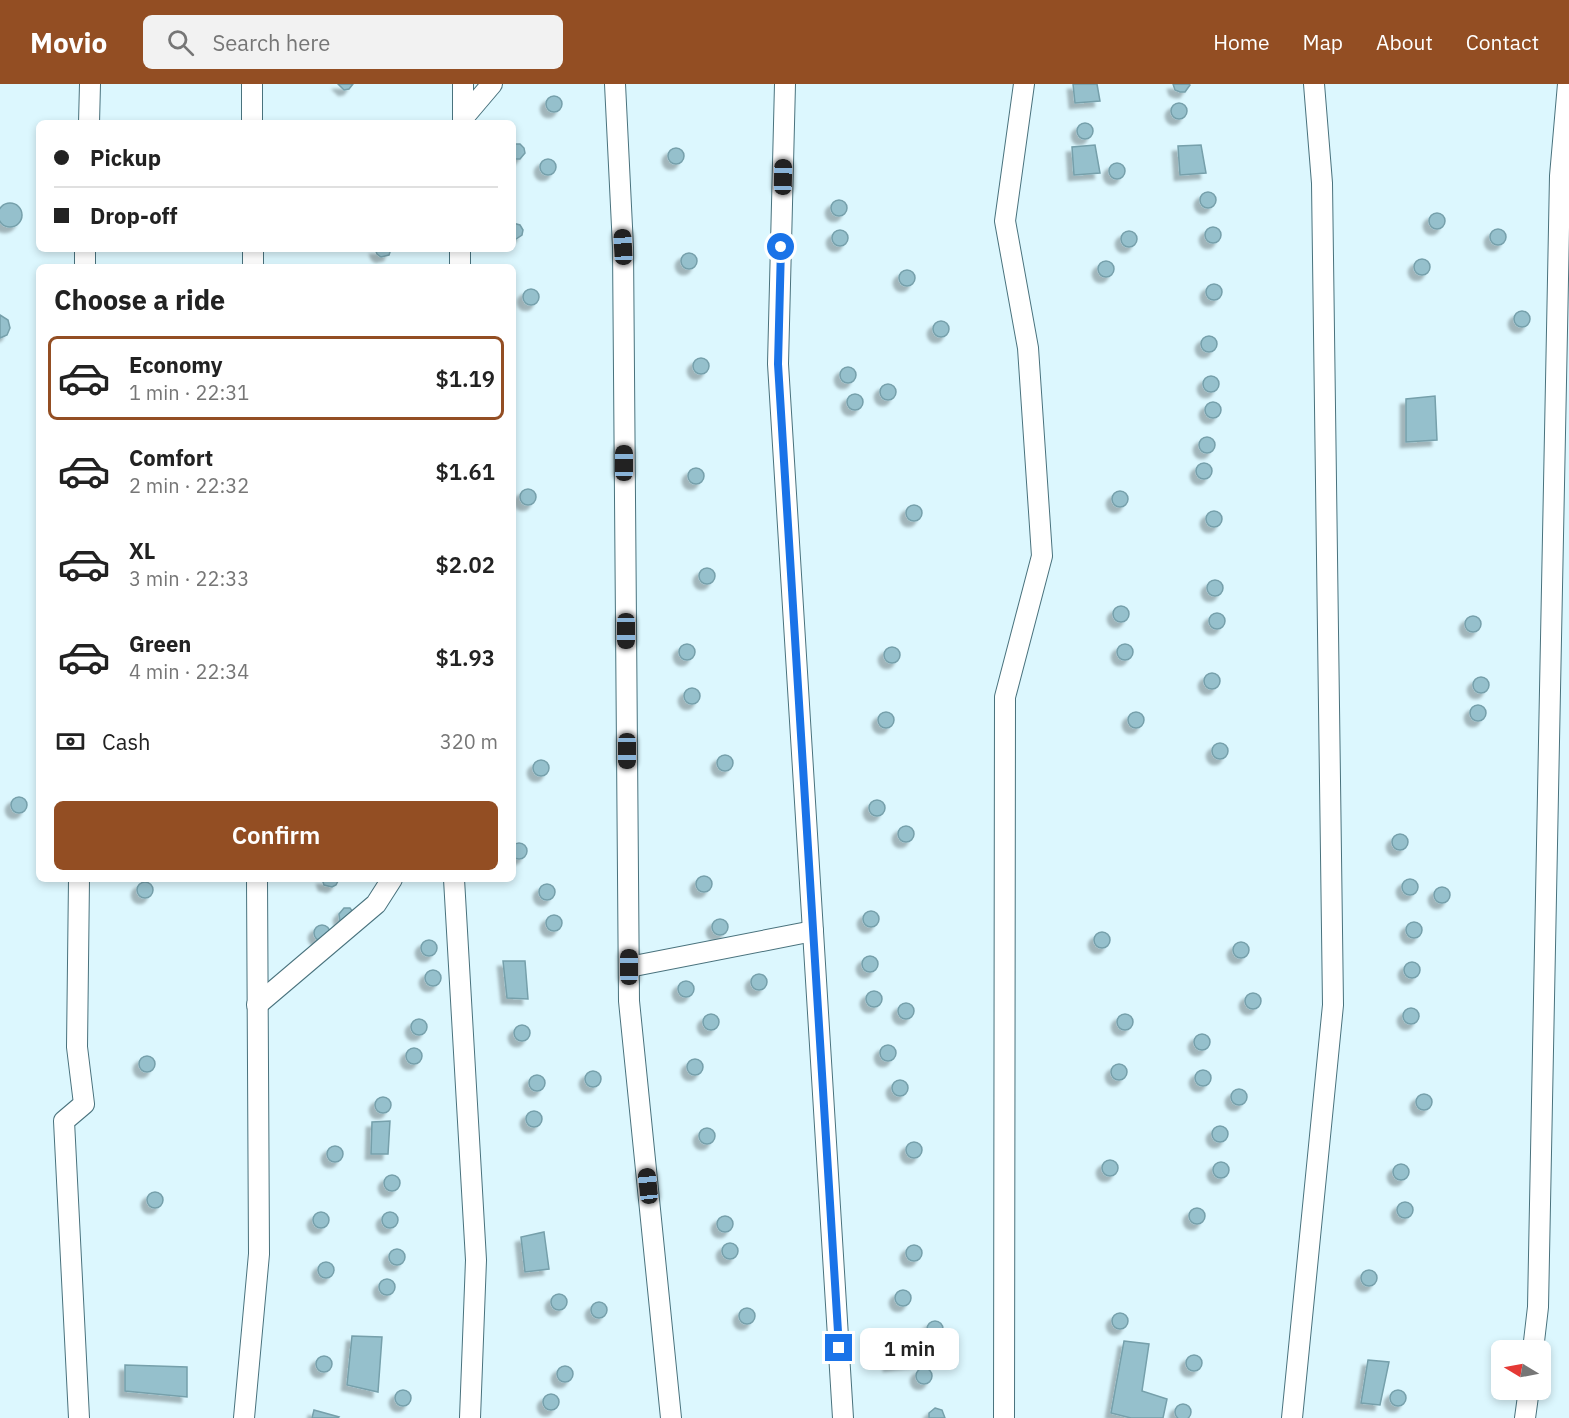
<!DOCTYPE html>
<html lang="en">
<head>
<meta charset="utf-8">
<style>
  :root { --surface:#fff; --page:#f2f2f2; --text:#222; --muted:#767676; --line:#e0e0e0; --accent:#934e23 }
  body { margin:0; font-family:"IBM Plex Sans",sans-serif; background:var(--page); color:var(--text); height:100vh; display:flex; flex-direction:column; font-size:22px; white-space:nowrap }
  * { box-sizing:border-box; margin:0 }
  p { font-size:20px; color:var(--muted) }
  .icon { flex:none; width:33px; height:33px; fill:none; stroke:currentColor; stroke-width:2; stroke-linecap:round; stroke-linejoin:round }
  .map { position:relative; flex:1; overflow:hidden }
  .sheet { position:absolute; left:36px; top:180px; width:480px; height:618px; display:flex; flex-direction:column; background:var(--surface); border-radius:9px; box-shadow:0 3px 9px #0003 }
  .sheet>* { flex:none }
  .guide { position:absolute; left:36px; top:36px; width:480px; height:132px; border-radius:9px; box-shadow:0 3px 9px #0003; display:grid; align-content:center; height:132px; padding:0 18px; background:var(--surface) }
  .needle { width:39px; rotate:280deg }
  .buttons { position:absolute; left:1491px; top:1256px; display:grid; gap:12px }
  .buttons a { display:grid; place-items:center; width:60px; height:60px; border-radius:9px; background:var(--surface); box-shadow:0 3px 9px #0003; font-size:30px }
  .end { position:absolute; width:27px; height:27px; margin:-14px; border:8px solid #1a73e8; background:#fff; box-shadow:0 0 0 3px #fff }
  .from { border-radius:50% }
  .bubble { position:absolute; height:42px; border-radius:9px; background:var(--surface); box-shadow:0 3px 9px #0003; font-size:20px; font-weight:600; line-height:42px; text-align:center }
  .car { position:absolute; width:18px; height:36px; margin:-18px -9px; border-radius:8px; box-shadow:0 0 4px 2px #0007; background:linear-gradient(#222 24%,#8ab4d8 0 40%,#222 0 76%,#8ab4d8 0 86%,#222 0) }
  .guide b { display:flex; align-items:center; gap:21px; height:57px; font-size:22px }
  .guide b+b { border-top:2px solid var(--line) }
  .guide i { width:15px; height:15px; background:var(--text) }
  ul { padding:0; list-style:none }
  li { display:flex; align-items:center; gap:18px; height:84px; margin:0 12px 9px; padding:0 6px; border:3px solid transparent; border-radius:9px }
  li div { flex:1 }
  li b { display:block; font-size:22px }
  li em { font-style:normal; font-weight:600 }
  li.on { border-color:var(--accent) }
  li>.icon { width:54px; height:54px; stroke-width:1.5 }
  h2 { padding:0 18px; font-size:27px; line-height:72px }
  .pay { display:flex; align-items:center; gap:15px; height:66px; padding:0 18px; font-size:22px }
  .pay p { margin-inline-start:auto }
  .cta { display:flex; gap:12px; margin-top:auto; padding:12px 18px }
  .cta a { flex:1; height:69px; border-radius:9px; background:var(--accent); color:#fff; font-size:24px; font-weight:600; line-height:69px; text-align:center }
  header { display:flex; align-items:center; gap:36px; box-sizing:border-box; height:84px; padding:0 30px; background:var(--accent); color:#fff }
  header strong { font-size:28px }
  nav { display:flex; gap:33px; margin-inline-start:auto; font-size:21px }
  .search { width:420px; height:54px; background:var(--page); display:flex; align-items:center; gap:15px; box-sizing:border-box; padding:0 21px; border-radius:9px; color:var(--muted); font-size:22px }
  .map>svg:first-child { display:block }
  .building { fill:#95c0cc; stroke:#76a0ab; stroke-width:1.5; filter:url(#shadow) }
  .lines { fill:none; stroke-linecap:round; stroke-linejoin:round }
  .street-casing { stroke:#49727d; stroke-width:22 }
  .street { stroke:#fff; stroke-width:20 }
  .route { stroke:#1a73e8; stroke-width:8 }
</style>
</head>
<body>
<header>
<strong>Movio</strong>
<div class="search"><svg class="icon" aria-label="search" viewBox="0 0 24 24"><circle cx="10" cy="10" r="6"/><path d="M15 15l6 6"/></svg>Search here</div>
<nav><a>Home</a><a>Map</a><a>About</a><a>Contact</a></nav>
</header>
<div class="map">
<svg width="1569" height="1334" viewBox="0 0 1569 1334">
  <defs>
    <filter id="shadow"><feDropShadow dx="-5.5" dy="5.5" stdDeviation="1.5" flood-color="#0004"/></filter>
  </defs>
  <rect width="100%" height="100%" fill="#dcf7fe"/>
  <g class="building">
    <path d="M338,0H353L349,5L344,6Z"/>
    <path d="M1073,0H1097L1100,17L1075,19Z"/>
    <path d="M1173,0H1189L1190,1L1185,8H1180L1175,6Z"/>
    <circle cx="554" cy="20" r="8"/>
    <circle cx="1179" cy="27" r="8"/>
    <circle cx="1085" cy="47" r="8"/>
    <path d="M513,60H520L524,64L525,69L520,75H513Z"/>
    <path d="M1095,61L1100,89L1074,91L1072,63Z"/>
    <path d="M1201,61L1206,89L1180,91L1178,62Z"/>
    <circle cx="676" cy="72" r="8"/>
    <circle cx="548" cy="83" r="8"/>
    <circle cx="1117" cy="87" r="8"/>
    <circle cx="1208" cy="116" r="8"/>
    <circle cx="839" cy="124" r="8"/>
    <circle cx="10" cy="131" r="12"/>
    <circle cx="1437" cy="137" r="8"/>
    <path d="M513,139L520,141L523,146L522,151L516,155H513Z"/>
    <circle cx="1213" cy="151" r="8"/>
    <circle cx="1498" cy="153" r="8"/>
    <circle cx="840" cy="154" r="8"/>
    <circle cx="1129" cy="155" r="8"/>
    <path d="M375,165H391L389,171L381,173L377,170Z"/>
    <circle cx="689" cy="177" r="8"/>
    <circle cx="1422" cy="183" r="8"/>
    <circle cx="1106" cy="185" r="8"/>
    <circle cx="907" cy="194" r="8"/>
    <circle cx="1214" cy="208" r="8"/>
    <circle cx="531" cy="213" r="8"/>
    <circle cx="1522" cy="235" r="8"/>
    <path d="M0,231L8,236L10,244L7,251L0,254Z"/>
    <circle cx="941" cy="245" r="8"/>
    <circle cx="1209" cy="260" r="8"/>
    <circle cx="701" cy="282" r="8"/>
    <circle cx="848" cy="291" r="8"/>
    <circle cx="1211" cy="300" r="8"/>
    <circle cx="888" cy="308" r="8"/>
    <circle cx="855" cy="318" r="8"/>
    <path d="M1435,312L1437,356L1406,358V315Z"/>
    <circle cx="1213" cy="326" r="8"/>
    <circle cx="1207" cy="361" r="8"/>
    <circle cx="1204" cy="387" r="8"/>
    <circle cx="696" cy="392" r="8"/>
    <circle cx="528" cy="413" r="8"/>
    <circle cx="1120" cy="415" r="8"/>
    <circle cx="914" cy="429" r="8"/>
    <circle cx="1214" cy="435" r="8"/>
    <circle cx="707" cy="492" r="8"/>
    <circle cx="1215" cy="504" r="8"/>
    <circle cx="1121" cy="530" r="8"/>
    <circle cx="1217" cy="537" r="8"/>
    <circle cx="1473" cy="540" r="8"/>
    <circle cx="687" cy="568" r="8"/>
    <circle cx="1125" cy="568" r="8"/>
    <circle cx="892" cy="571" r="8"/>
    <circle cx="1212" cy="597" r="8"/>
    <circle cx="1481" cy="601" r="8"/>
    <circle cx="692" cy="612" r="8"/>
    <circle cx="1478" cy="629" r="8"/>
    <circle cx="886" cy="636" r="8"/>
    <circle cx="1136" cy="636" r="8"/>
    <circle cx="1220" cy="667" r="8"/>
    <circle cx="725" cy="679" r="8"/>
    <circle cx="541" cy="684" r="8"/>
    <circle cx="19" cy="721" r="8"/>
    <circle cx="877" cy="724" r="8"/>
    <circle cx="906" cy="750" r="8"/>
    <circle cx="1400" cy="758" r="8"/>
    <circle cx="519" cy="767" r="8"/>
    <circle cx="704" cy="800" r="8"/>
    <circle cx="1410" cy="803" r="8"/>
    <path d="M322,795H339L336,801L332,803L324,801Z"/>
    <circle cx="145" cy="806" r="8"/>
    <circle cx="547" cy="808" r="8"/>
    <circle cx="1442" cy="811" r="8"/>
    <path d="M344,824H350L353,828L340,838L339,830Z"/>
    <circle cx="871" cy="835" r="8"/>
    <circle cx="554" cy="839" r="8"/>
    <circle cx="720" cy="843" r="8"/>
    <circle cx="1414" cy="846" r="8"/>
    <circle cx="322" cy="849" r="8"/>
    <circle cx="1102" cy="856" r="8"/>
    <circle cx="429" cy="864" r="8"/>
    <circle cx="1241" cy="866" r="8"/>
    <circle cx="870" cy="880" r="8"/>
    <path d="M503,877H525L528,915L507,914Z"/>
    <circle cx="1412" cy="886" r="8"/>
    <circle cx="433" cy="894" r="8"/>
    <circle cx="759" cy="898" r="8"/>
    <circle cx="686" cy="905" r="8"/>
    <circle cx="874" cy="915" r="8"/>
    <circle cx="1253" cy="917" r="8"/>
    <circle cx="906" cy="927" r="8"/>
    <circle cx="1411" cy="932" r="8"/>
    <circle cx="711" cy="938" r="8"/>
    <circle cx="1125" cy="938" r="8"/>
    <circle cx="419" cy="943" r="8"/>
    <circle cx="522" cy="949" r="8"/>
    <circle cx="1202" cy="958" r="8"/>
    <circle cx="888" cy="969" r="8"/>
    <circle cx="414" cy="972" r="8"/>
    <circle cx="147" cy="980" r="8"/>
    <circle cx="695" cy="983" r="8"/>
    <circle cx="1119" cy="988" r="8"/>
    <circle cx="1203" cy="994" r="8"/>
    <circle cx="593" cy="995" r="8"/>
    <circle cx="537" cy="999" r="8"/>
    <circle cx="900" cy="1004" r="8"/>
    <circle cx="1239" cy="1013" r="8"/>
    <circle cx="1424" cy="1018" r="8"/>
    <circle cx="383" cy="1021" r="8"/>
    <circle cx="534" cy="1035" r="8"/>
    <path d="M390,1037L388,1070H371L372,1038Z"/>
    <circle cx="1220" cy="1050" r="8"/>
    <circle cx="707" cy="1052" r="8"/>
    <circle cx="914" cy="1066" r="8"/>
    <circle cx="335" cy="1070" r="8"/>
    <circle cx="1110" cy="1084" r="8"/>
    <circle cx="1221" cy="1086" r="8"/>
    <circle cx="1401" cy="1088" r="8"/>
    <circle cx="392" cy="1099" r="8"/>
    <circle cx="155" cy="1116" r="8"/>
    <circle cx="1405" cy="1126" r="8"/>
    <circle cx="1197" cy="1132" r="8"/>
    <circle cx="321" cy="1136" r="8"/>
    <circle cx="390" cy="1136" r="8"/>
    <circle cx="725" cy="1140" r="8"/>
    <path d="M544,1148L549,1185L525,1188L521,1153Z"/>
    <circle cx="730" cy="1167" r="8"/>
    <circle cx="914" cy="1169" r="8"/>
    <circle cx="397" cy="1173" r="8"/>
    <circle cx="326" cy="1186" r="8"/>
    <circle cx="1369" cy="1194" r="8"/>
    <circle cx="387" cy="1203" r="8"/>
    <circle cx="903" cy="1214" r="8"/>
    <circle cx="559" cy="1218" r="8"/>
    <circle cx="599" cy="1226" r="8"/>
    <circle cx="747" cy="1232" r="8"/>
    <circle cx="1120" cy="1237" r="8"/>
    <circle cx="935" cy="1245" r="8"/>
    <path d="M917,1245L919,1278L889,1282L886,1248Z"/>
    <path d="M352,1252L382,1253L378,1308L347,1301Z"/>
    <path d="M1124,1257L1149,1260L1142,1307L1167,1315L1163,1334H1131L1111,1329Z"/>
    <circle cx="1194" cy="1279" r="8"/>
    <circle cx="324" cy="1280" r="8"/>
    <path d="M1368,1276L1389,1278L1380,1321L1361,1319Z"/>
    <path d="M125,1281L187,1283V1313L125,1307Z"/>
    <circle cx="565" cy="1290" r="8"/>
    <circle cx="924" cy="1292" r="8"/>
    <circle cx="403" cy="1314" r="8"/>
    <circle cx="1398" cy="1314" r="8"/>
    <circle cx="551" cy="1318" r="8"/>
    <circle cx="1183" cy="1328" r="8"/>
    <path d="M935,1324L942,1326L945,1334H929V1329Z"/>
    <path d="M314,1326L339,1333L338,1334H312Z"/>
  </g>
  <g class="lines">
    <defs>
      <g id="street">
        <path d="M252,0V39"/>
        <path d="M463,0V39"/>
        <path d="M615,0L623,163L629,917L671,1334"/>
        <path d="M785,0L778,280L843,1334"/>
        <path d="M464,33L492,0"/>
        <path d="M89,39L90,0"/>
        <path d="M253,165V183"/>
        <path d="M85,183V165"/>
        <path d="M460,183V165"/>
        <path d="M79,795L77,963L84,1020L64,1037L79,1334"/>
        <path d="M454,795L476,1176L470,1334"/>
        <path d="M629,883L813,847"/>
        <path d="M257,921L376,820L392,795"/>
        <path d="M1533,1266L1538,1223L1560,92L1568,0"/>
        <path d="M244,1334L259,1170L257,795"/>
        <path d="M1004,1334L1005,613L1042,472L1028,264L1005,137L1024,0"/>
        <path d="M1292,1334L1333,921L1322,99L1314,0"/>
        <path d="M1525,1334L1529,1305"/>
      </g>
    </defs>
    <use href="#street" class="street-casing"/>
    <use href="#street" class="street"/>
  </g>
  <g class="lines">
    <path class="route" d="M781,163L778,280L839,1264"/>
  </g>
</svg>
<div class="buttons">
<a><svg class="needle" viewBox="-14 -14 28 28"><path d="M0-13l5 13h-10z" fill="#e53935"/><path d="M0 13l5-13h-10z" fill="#767676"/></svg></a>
</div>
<i class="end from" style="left:781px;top:163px"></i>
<i class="end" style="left:839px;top:1264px"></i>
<div class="bubble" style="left:860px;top:1244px;width:99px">1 min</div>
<i class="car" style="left:783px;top:93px;rotate:1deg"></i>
<i class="car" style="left:623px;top:163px;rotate:357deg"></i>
<i class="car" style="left:624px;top:379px;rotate:0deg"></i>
<i class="car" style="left:626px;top:547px;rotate:180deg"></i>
<i class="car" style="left:627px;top:667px;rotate:180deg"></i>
<i class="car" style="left:629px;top:883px;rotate:0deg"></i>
<i class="car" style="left:648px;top:1102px;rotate:354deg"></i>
<div class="guide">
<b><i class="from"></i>Pickup</b>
<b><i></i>Drop-off</b>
</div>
<section class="sheet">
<h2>Choose a ride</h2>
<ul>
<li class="on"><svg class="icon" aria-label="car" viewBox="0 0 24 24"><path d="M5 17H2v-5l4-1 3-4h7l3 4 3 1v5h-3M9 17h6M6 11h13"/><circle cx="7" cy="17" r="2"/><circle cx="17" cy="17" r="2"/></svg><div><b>Economy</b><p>1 min · 22:31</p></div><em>$1.19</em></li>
<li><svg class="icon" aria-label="car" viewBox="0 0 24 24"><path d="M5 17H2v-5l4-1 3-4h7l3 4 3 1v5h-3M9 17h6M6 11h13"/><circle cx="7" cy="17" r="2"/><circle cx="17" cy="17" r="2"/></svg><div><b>Comfort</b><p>2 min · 22:32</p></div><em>$1.61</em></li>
<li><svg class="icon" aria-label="car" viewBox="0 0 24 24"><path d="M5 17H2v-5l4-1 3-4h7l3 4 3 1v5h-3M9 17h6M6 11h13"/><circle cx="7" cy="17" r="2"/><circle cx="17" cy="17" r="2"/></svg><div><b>XL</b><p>3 min · 22:33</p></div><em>$2.02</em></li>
<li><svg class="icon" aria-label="car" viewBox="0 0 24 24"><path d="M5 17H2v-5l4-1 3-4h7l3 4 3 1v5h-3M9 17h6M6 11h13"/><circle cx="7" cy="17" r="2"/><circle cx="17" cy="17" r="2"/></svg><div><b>Green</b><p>4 min · 22:34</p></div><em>$1.93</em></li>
</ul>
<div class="pay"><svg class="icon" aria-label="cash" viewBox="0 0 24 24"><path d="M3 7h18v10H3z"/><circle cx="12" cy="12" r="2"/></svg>Cash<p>320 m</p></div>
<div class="cta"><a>Confirm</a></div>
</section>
</div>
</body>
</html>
